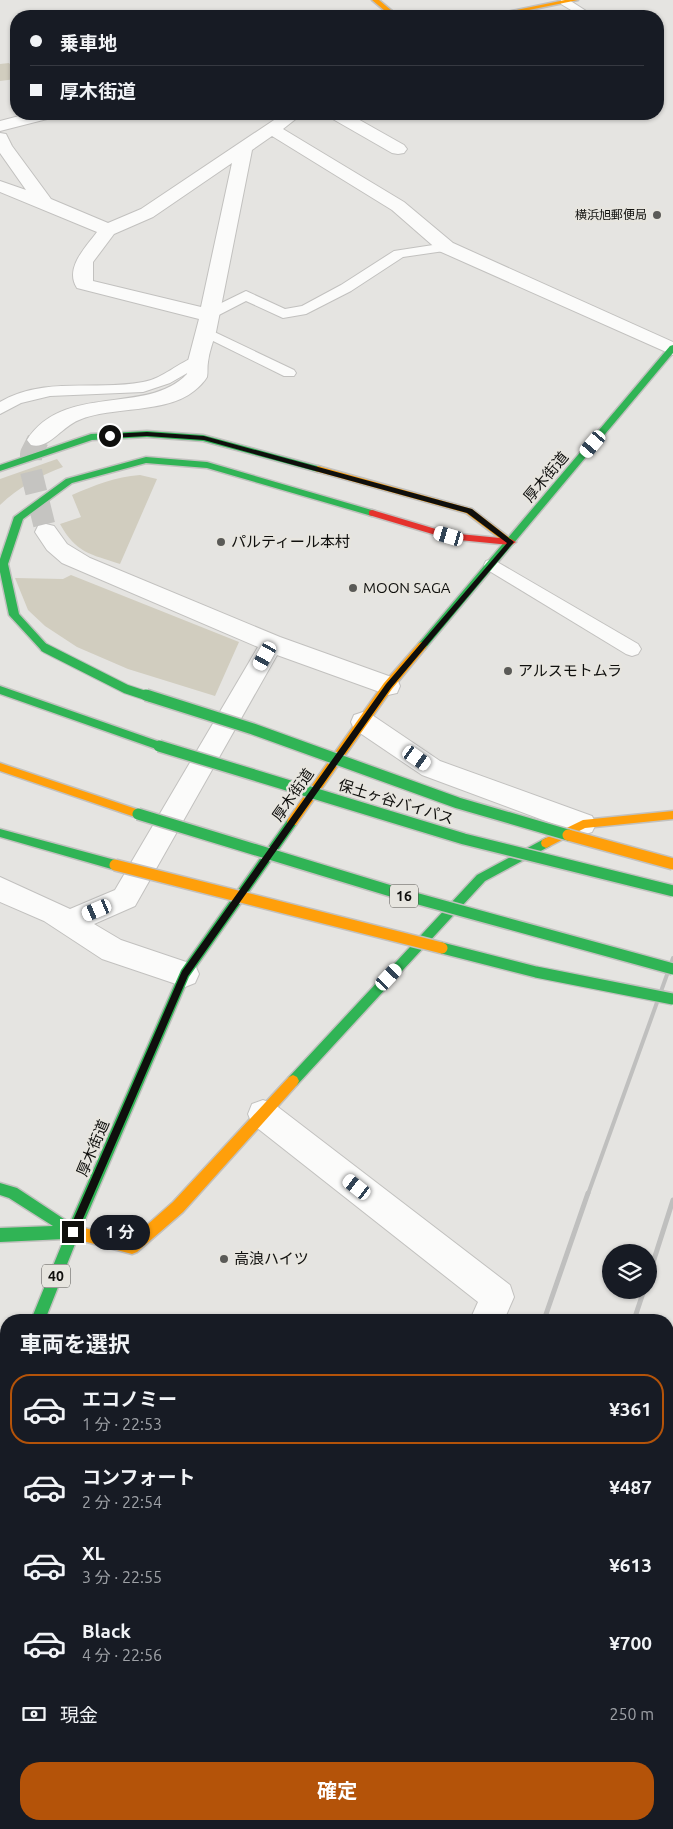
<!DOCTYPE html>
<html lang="ja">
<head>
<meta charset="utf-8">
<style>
  :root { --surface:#171b24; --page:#242831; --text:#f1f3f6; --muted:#9ea1a6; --line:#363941; --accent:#b45309 }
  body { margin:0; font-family:Ubuntu,"Noto Sans JP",sans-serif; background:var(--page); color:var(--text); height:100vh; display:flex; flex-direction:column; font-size:19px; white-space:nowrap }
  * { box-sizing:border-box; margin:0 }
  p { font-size:16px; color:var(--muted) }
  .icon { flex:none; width:28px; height:28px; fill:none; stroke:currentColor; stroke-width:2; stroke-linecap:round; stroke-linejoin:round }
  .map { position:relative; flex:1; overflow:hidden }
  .side { position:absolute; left:0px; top:1314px; width:674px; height:516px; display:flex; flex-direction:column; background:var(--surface); border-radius:20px 20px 0 0; box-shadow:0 1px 4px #0004 }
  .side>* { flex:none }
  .top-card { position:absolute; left:10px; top:10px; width:654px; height:110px; border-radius:20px; box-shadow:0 1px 4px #0004; display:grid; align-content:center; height:110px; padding:0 20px; background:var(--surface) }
  .tools { position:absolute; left:602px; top:1244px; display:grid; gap:10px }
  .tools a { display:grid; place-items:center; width:55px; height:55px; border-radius:50%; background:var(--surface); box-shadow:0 1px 4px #0004; font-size:25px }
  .end { position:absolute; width:22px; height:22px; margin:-11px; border:6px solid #0f0f0d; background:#fff; box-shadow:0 0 0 2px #fff }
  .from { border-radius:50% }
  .bubble { position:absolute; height:35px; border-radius:18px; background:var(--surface); box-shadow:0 1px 4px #0004; font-size:16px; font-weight:700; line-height:35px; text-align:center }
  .car { position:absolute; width:15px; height:30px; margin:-15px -8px; border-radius:6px; box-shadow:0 0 4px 1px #0007; background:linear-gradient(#fff 24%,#345 0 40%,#fff 0 76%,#345 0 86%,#fff 0) }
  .top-card b { display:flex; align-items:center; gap:18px; height:48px; font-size:19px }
  .top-card b+b { border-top:1px solid var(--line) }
  .top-card i { width:12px; height:12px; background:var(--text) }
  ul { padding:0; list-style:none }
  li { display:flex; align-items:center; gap:15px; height:70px; margin:0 10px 8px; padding:0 10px; border:2px solid transparent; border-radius:20px }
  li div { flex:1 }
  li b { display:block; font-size:19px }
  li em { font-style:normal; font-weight:700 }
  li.current { border-color:var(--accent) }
  li>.icon { width:45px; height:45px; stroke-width:1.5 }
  h2 { padding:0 20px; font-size:22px; line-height:60px }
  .pay { display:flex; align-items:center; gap:12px; height:55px; padding:0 20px; font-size:19px }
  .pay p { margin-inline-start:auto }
  .cta { display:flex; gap:10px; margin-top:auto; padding:10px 20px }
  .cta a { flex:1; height:58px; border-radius:20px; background:var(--accent); color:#fff; font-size:20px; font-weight:700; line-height:58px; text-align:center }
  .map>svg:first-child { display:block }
  .green { fill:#d1cdbf }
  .forest { fill:#c7c2b0 }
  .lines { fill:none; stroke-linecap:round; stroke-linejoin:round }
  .street-tunnel { stroke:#c5c4c1; stroke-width:22; stroke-dasharray:22 11; stroke-linecap:butt }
  .lane-casing { stroke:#c2c1bf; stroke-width:2 }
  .street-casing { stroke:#c2c1bf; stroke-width:2 }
  .fast-casing { stroke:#c2c1bf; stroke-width:3 }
  .slow-casing { stroke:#c2c1bf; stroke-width:3 }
  .jam-casing { stroke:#c2c1bf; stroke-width:3 }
  .lane { fill:#fbfbfa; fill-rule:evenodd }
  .street { fill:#fbfbfa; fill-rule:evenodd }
  .fast { fill:#30b455; fill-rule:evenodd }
  .slow { fill:#ff9f0a; fill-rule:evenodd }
  .jam { fill:#e5322d; fill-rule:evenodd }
  .rail-far1 { stroke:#bfbfbe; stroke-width:4 }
  .rail { stroke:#bfbfbe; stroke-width:5 }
  .fast-bridge-far1-casing { stroke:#c2c1bf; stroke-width:11; stroke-linecap:butt }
  .fast-bridge-casing { stroke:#c2c1bf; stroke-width:14; stroke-linecap:butt }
  .slow-bridge-casing { stroke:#c2c1bf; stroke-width:14; stroke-linecap:butt }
  .fast-bridge-far1 { stroke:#30b455; stroke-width:9 }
  .fast-bridge { stroke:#30b455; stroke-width:11 }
  .slow-bridge { stroke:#ff9f0a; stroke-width:11 }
  .route { fill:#0f0f0d }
  .poi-dot { fill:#5a5a57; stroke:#e7e5df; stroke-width:2 }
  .labels { text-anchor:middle; stroke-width:5; stroke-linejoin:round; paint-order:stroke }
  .far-poi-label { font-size:12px; fill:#0f0f0d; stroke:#e7e5df; text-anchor:end }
  .shield { fill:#e7e5df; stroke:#504f4c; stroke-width:1 }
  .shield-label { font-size:14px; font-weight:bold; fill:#0f0f0d }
  .street-label { font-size:15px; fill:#0f0f0d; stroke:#e7e5df }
  .poi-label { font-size:15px; fill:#0f0f0d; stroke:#e7e5df; text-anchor:start }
</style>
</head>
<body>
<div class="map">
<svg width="673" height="1829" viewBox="0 0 673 1829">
  <rect width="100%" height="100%" fill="#e5e4e1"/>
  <g class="green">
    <path d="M9,63L16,73V79L0,81V64Z"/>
    <path d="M57,459L63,467C39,476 19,487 0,505V479Z"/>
    <path d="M140,475L157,479L120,564C90,554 76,553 60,524L81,517L72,495C95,485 115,477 140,475Z"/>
    <path d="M71,575L239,642L215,696L128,669L77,647L45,626L28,610L15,578L63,579Z"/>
  </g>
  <path class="forest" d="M668,1528L673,1530V1829H492L493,1824H668Z"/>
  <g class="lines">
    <path class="street-tunnel" d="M38,440L31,454V471L46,532"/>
    <defs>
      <g id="lane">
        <path d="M561,0H569L594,16H581L561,4Z"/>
        <path d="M446,243L451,244L453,247L451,250L403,257L351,291L306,314L283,318L246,301L213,318H203L201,315L203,312L246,291L285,309L302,306L341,285L394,251Z"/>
        <path d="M206,328L294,370L296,373L294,376H284L201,335L199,332L201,329Z"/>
        <path d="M198,356L203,358L205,361L203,364L170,383L143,392L50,396L21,403L0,414V402C45,376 94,391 143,382C163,379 178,362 198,356Z"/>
        <path d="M492,559L638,644L641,649L638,654L632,656L626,654L486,569L484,565L486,561Z"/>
      </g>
      <g id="street">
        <path d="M27,114H53L51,118L0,131V121Z"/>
        <path d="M283,114H302L283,129L404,202L453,243L673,342V355L439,251L392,210L272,136L252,150L216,332C213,342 209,352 208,362C207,367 208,372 207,377C204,382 198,388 194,391C166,414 112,406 79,420C61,427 49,450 31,445L27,440C64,382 147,416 187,374L188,361L199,319L77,288C64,268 86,247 97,232L0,192V181L26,190L0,153V133L6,134L12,146L51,199L108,223L141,209ZM232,163L201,307L93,281V262L114,234L153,217Z"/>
        <path d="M329,114H349L404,145L407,149L404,153L398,154L392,153L331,118Z"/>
        <path d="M46,524L54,526L67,544L90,558L280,637L397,679L400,686L397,693L388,695L277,655L135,906L94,924L121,940L195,965L199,974L195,983L185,987L102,959L44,921L0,902V877L70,909L115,890L258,647L62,563L47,550L35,532L38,526Z"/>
        <path d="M363,712L372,715L440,761L592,816L596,824L592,832L583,835L422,775L354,729L351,722L354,715Z"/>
        <path d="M263,1100L274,1104L510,1285L514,1297L504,1320H470L478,1302L252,1124L248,1114L252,1104Z"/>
        <path d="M40,1824H85L83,1829H38Z"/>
      </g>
      <g id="fast">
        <path d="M673,345V353L425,649H419L417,646L419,643L670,346Z"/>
        <path d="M147,431L203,435L321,467L322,469L318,472L203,441L147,437L92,440L0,471V465L91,434Z"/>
        <path d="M146,457L207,462L375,511L377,513L372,516L207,468L146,463L72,483L23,519L8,564L19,614L50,648L48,651H42L9,615L0,572V559L14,517L66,479Z"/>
        <path d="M0,686L163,743L164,746L159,750L0,694Z"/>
        <path d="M292,818L296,819L297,822L296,825L189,977L79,1234L45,1320H31L64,1239L0,1242V1228L53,1226L9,1198L0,1195V1183L17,1188L70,1223L181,970L288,819Z"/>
        <path d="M0,829L115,860L119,862L120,865L119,868L115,870L0,837Z"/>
        <path d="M546,838L550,840L551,843L550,846L485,881L297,1085L293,1087L289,1085L287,1081L289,1077L477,875Z"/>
      </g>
      <g id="slow">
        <path d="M372,0H379L398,16H391Z"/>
        <path d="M565,0H578L500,16H488Z"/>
        <path d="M318,466L472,509L515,542L513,544H507L466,513L315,471L314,469Z"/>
        <path d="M422,642L425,643L427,646L425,649L392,689L296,825H288L287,822L288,819L384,683L419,643Z"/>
        <path d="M0,763L142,811L143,814L142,817L138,818L0,771Z"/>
        <path d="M673,811V819L585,828L546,848L542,846L541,843L542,840L583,820Z"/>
        <path d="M293,1075L297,1077L299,1081L297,1085L183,1212L137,1252L132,1254L68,1237L66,1232L68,1227L73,1225L130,1240L173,1202L289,1077Z"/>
        <path d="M6,1392V1416L5,1419L0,1421V1397Z"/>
      </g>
      <path id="jam" d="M372,510L449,533L511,539L516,542L511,545L449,539L369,515V511Z"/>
    </defs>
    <use href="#lane" class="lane-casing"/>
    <use href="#street" class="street-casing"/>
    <use href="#fast" class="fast-casing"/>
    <use href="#slow" class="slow-casing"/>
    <use href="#jam" class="jam-casing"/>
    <use href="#lane" class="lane"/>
    <use href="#street" class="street"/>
    <use href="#fast" class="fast"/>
    <use href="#slow" class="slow"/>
    <use href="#jam" class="jam"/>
    <path class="rail-far1" d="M588,1194L673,958"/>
    <g class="rail">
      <path d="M649,1275L673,1200"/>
      <path d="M544,1320L588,1193"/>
      <path d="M634,1320L644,1290"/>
      <path d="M359,1829L361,1824"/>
      <path d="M471,1829L472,1824"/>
    </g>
    <defs>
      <path id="fast-bridge-far1" d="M45,648L126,689L150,697"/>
      <g id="fast-bridge">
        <path d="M146,695L253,729L458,803L568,835"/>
        <path d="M159,746L464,839L673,891"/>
        <path d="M138,814L404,895L673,969"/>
        <path d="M442,948L536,972L673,999"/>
      </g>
      <g id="slow-bridge">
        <path d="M568,835L673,864"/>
        <path d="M115,865L442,948"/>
      </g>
    </defs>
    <use href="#fast-bridge-far1" class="fast-bridge-far1-casing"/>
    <use href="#fast-bridge" class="fast-bridge-casing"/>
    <use href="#slow-bridge" class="slow-bridge-casing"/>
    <use href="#fast-bridge-far1" class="fast-bridge-far1"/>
    <use href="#fast-bridge" class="fast-bridge"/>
    <use href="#slow-bridge" class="slow-bridge"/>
  </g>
  <path class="route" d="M147,432L204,436L472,509L514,542L391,688L188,976L76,1235L73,1236L68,1232L182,971L386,684L507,543L467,513L204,440L147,436L110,438L107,436L110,434Z"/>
  <g class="poi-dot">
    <circle cx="657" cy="215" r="5"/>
    <circle cx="221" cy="542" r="5"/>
    <circle cx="353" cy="588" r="5"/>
    <circle cx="508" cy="671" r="5"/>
    <circle cx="224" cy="1259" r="5"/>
  </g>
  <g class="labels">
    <g class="far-poi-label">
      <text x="647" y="219">横浜旭郵便局</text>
    </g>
    <g class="shield">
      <rect x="390" y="884.5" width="28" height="23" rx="4"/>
      <rect x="42" y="1264.5" width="28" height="23" rx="4"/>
    </g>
    <g class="shield-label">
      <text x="404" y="901">16</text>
      <text x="56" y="1281">40</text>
    </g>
    <g class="street-label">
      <text transform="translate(546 477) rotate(-50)" y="5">厚木街道</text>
      <text transform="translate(293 795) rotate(-55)" y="5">厚木街道</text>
      <text transform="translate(396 802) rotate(17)" y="5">保土ヶ谷バイパス</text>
      <text transform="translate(93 1148) rotate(-67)" y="5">厚木街道</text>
    </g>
    <g class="poi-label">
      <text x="231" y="547">パルティール本村</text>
      <text x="363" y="593">MOON SAGA</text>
      <text x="518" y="676">アルスモトムラ</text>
      <text x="234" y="1264">高浪ハイツ</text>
    </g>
  </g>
</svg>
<div class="tools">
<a><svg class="icon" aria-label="layers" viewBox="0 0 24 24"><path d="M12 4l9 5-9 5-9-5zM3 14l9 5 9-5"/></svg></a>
</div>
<i class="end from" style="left:110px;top:436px"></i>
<i class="end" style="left:73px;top:1232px"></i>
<div class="bubble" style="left:90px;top:1215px;width:60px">1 分</div>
<i class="car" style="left:593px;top:444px;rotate:220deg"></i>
<i class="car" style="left:449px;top:536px;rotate:286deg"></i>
<i class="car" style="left:265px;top:656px;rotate:209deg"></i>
<i class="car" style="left:417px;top:758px;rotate:125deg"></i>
<i class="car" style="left:97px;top:910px;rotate:247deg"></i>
<i class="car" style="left:389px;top:977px;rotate:43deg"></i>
<i class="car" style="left:357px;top:1187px;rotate:308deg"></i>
<div class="top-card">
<b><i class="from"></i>乗車地</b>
<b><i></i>厚木街道</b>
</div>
<section class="side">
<h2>車両を選択</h2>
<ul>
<li class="current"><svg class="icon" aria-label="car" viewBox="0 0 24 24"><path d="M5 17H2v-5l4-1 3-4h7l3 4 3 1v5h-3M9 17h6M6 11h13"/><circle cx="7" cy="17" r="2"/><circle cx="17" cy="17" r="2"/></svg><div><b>エコノミー</b><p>1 分 · 22:53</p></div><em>¥361</em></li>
<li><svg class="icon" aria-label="car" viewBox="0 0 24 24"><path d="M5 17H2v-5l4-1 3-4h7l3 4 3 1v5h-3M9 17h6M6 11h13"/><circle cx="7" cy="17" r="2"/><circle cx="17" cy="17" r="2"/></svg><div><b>コンフォート</b><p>2 分 · 22:54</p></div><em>¥487</em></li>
<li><svg class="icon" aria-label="car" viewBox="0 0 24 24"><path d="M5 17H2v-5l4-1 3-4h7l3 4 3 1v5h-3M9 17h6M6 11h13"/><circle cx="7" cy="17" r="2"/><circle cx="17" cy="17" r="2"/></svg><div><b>XL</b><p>3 分 · 22:55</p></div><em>¥613</em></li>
<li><svg class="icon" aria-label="car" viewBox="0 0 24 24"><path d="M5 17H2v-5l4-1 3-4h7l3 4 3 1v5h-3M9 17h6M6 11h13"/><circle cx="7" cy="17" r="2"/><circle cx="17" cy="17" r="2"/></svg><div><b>Black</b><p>4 分 · 22:56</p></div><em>¥700</em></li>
</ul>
<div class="pay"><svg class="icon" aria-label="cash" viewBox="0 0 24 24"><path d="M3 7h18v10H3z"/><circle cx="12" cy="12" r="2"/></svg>現金<p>250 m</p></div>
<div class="cta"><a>確定</a></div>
</section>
</div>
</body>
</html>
